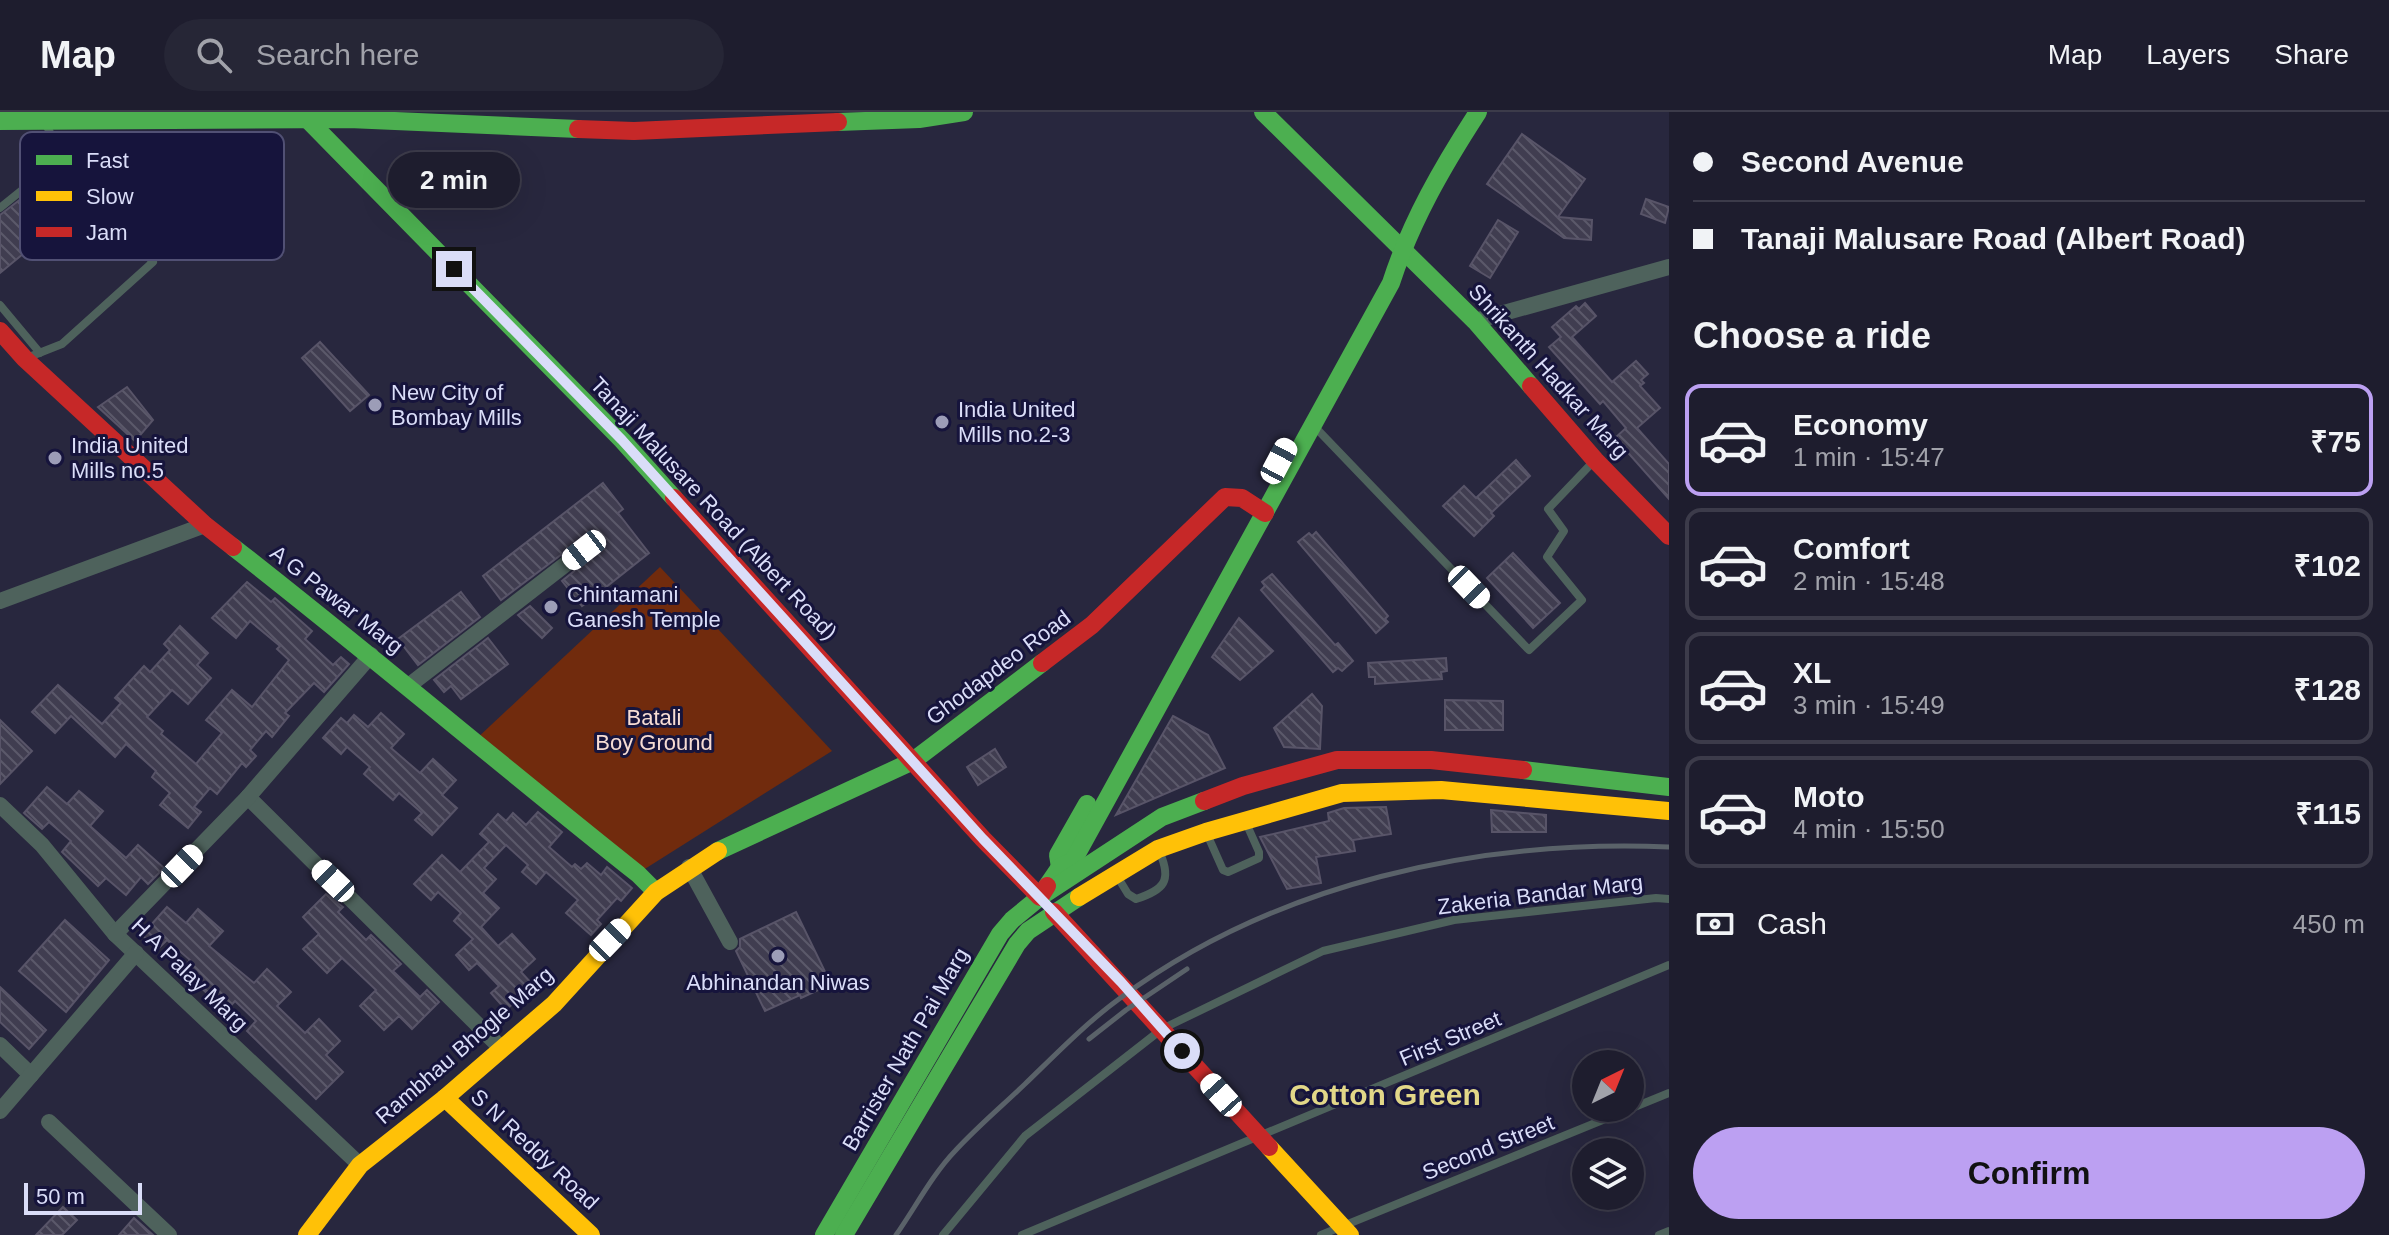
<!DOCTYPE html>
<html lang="en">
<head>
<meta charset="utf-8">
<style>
  :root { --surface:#1e1d2e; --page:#262636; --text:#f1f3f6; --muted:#a1a2aa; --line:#3c3b4a; --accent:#bca0f2 }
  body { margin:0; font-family:Helvetica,sans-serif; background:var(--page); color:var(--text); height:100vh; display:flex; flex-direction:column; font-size:30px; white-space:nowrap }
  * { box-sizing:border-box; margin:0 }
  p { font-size:26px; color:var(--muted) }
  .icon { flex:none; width:44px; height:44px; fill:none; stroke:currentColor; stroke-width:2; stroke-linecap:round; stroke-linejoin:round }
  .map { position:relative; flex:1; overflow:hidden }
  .panel { display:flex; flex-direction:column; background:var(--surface); width:720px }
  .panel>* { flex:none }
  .top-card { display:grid; align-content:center; height:176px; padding:0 24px; background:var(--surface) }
  .needle { width:52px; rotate:43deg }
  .fabs { position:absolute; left:1572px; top:938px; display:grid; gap:16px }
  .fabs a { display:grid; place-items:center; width:72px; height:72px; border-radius:50%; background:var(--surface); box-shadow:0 8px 32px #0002,0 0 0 2px var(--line); font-size:40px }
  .scale { position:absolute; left:24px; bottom:20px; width:118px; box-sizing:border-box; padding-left:8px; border:4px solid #daddf8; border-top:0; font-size:22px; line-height:28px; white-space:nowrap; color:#daddf8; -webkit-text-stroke:6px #16143c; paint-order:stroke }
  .end { position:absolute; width:36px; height:36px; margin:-18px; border:10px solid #daddf8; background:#111; box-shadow:0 0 0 4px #111 }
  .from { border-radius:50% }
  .bubble { position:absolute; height:56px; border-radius:28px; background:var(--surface); box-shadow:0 8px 32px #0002,0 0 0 2px var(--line); font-size:26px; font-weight:800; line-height:56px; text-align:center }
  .car { position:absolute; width:24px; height:48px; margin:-24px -12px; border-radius:10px; box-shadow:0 0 6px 2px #0007; background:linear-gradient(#fff 24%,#345 0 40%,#fff 0 76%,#345 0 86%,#fff 0) }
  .top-card b { display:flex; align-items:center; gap:28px; height:76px; font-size:30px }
  .top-card b+b { border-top:2px solid var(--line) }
  .top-card i { width:20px; height:20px; background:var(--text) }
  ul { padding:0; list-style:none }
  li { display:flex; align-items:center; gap:24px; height:112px; margin:0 16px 12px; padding:0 8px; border:4px solid var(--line); border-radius:16px }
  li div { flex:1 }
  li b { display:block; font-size:30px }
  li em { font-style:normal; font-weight:800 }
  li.selected { border-color:var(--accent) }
  li>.icon { width:72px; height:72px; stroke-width:1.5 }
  h2 { padding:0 24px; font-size:36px; line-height:96px }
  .pay { display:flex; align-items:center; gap:20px; height:88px; padding:0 24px; font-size:30px }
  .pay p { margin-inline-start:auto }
  .primary-button { display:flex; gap:16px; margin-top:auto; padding:16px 24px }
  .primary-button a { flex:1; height:92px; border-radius:48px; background:var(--accent); color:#111; font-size:32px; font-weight:800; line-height:92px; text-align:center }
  header { display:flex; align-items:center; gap:48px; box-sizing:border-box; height:112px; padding:0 40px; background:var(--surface); border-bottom:2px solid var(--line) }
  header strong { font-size:38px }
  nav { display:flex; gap:44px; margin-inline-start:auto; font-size:28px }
  .search { width:560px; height:72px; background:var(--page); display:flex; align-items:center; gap:20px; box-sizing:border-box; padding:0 28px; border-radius:44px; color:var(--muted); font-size:30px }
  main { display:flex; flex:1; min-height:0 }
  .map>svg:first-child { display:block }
  .park { fill:#712b0d }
  .building { fill:url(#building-back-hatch); stroke:#585468; stroke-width:2 }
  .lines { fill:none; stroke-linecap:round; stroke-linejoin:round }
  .lane { stroke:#4e625c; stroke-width:8 }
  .street { stroke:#4e625c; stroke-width:16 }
  .fast { stroke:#4caf50; stroke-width:18 }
  .slow { stroke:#ffc107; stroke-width:18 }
  .jam { stroke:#c62828; stroke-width:18 }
  .rail { stroke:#5a6269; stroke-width:5 }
  .route { stroke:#daddf8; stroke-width:10 }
  .poi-dot { fill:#9c9db7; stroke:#16143c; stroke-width:3 }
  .labels { text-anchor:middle; stroke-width:6; stroke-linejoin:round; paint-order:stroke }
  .street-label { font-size:22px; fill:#daddf8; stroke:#16143c }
  .poi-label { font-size:22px; fill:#daddf8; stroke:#16143c; text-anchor:start }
  .park-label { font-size:22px; fill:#f6dcd3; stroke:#16143c }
  .district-label { font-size:30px; font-weight:bold; fill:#e2d788; stroke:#16143c }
  .key { fill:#16143c; stroke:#515074; stroke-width:2 }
  .key-label { font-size:22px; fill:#daddf8 }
</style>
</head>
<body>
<header>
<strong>Map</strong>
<div class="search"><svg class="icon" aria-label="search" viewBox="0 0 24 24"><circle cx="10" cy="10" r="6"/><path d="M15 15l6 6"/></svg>Search here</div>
<nav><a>Map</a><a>Layers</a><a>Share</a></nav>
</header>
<main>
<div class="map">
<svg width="1669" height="1123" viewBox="0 0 1669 1123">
  <defs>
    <pattern id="building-back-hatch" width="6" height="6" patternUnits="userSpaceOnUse" patternTransform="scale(2)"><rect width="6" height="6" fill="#403d50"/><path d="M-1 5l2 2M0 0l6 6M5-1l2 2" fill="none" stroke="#5b596a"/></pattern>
  </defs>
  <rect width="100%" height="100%" fill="#28273e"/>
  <path class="park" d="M660,455L832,639L640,760L474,629Z"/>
  <g class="building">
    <path d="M1522,22L1585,67L1558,105L1592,108L1591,128L1564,126L1487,72Z"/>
    <path d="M48,66L76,98L0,161V103Z"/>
    <path d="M1646,87L1669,95L1665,111L1641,102Z"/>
    <path d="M1498,108L1518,120L1490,166L1470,154Z"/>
    <path d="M1585,191L1596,204L1572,225L1612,270L1636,249L1648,262L1641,268L1644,271L1640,274L1660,296L1637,316L1669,352V387L1615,326L1626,316L1603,289L1600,292L1549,235L1561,225L1552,215L1576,194L1579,197Z"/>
    <path d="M320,230L369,283L350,299L302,246Z"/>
    <path d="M127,275L153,308L135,329L98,295Z"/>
    <path d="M1516,348L1530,364L1491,401L1494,404L1474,424L1443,394L1464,374L1476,386Z"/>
    <path d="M603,371L623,397L618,401L649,441L582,494L562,469L594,443L593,432L582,427L501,488L483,464Z"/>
    <path d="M1316,420L1388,504L1385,507L1388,510L1376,521L1298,430L1309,421L1312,424Z"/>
    <path d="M1513,441L1560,491L1533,516L1487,466Z"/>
    <path d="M1272,462L1335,533L1338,531L1353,549L1342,559L1338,556L1333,560L1261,478L1265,474L1262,470Z"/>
    <path d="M247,470L271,490L275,486L312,519L305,527L333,553L341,545L349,552L324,580L314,571L285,601L289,604L272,625L266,619L250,638L256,644L246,655L242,651L217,682L210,676L194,695L201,700L188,716L160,693L170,681L152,665L156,659L126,632L115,645L71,604L55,621L32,600L58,573L102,612L121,591L115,586L144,554L150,560L170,538L164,532L180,514L208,541L197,553L211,566L188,592L172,578L147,605L163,619L161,622L196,652L222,621L206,608L232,578L252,595L289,548L277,537L280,534L250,509L236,526L212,506Z"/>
    <path d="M461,480L480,505L418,553L398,527Z"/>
    <path d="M530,494L552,516L542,526L518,503Z"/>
    <path d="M1239,506L1273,539L1240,568L1212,545Z"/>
    <path d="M488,526L508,552L461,587L451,574L444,580L434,568Z"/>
    <path d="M1446,546L1447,559L1441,560L1442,567L1375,572V565H1369L1368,551Z"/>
    <path d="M1312,582L1322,594L1320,637L1284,635L1274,616Z"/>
    <path d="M1445,588L1503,589V618H1445Z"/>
    <path d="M381,601L404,622L391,636L420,661L433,647L456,668L442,683L457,696L432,723L415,708L422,701L399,681L393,688L364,662L370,655L347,635L341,642L323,626L341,606L347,611L354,603L368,615Z"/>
    <path d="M1173,604L1208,623L1225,656L1116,703Z"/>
    <path d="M0,608L32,639L0,672Z"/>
    <path d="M995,637L1006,655L978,673L967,655Z"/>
    <path d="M47,675L67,692L79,679L103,699L90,714L126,746L138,733L164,756L148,772L141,765L126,783L106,766L98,774L62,740L71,729L49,710L42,717L24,701Z"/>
    <path d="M1386,695L1391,722L1353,728L1355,739L1316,745L1321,771L1287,777L1260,725L1329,709L1328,701L1344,696Z"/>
    <path d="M1491,698L1546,703V720H1492Z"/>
    <path d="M538,700L562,720L549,735L572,755L575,752L581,757L587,751L601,763L607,755L632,776L621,789L617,786L597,808L601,812L591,823L566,801L578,788L546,760L536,772L522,760L528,753L506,733L484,756L496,767L483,781L499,796L481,815L498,834L512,822L535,847L521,860L533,873L506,898L491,881L499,874L477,851L469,858L456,843L473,827L454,809L461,801L438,780L431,788L414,772L442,743L460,760L489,730L480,722L498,702L506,709L513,701L526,713Z"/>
    <path d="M326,782L343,795L338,800L366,828L371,823L401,852L393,859L420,885L427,878L439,890L412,917L399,904L384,918L360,894L376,878L356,859L342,846L327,861L303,837L319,822L303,805Z"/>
    <path d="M167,795L186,811L198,797L223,819L209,834L254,871L267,857L291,880L277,894L305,921L319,907L340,929L326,943L343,960L316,987L247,919L256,909L235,889L226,899L182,858L190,848L167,828L158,837L142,823Z"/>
    <path d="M796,800L831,872L801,886L800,883L765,899L736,839L740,835V827Z"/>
    <path d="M65,808L109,848L66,900L19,859Z"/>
    <path d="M0,875L46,918L29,937L0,910Z"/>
    <path d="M63,1095L77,1108L62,1123H36Z"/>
    <path d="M134,1106L153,1123H119Z"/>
  </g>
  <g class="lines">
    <g class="lane">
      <path d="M0,96L63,45"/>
      <path d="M0,193L40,241"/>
      <path d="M29,245L62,232L153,150L63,45L45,11"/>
      <path d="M1314,314L1529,538L1582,488L1547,445L1564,419L1548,397L1593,350"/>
      <path d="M1207,722L1223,758L1228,760L1259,746V740L1247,713"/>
      <path d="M1117,764L1128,782L1136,787C1164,778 1172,769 1160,741"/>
      <path d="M943,1123L1025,1024L1162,917L1323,839L1454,808L1656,786L1669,787"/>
      <path d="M1022,1123L1669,853"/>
      <path d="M1321,1123L1669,981"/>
      <path d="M1659,1123L1669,1119"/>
    </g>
    <g class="street">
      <path d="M1475,209L1669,155"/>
      <path d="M0,489L205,413"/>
      <path d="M407,575L584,438"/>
      <path d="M248,685L501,936"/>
      <path d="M0,693L42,733L115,822L360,1053"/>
      <path d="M689,755L730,830"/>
      <path d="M115,822L248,685L371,543"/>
      <path d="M0,933L31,963"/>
      <path d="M0,999L136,841"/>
      <path d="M49,1010L169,1123"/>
    </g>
    <g class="fast">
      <path d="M1263,0L1475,209L1531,274"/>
      <path d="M307,7L622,328L674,386"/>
      <path d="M0,9L349,7L578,17"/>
      <path d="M838,10L919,7L964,0"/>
      <path d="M233,435C370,542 502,654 638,762L656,780"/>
      <path d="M1523,658L1669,675"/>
      <path d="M718,739L913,649L1042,551"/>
      <path d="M1060,755L1058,743L1087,692"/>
      <path d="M1047,774L1060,755L1073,749L1391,171C1411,109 1443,54 1478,0"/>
      <path d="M824,1123L1000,822L1012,808L1040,785L1162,705L1204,689"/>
      <path d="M844,1123L1017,832L1028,819L1079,785"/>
    </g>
    <g class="slow">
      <path d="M1079,785L1158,737L1206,720L1342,681L1441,678L1669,699"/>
      <path d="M445,986L591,1123"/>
      <path d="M1269,1035L1350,1123"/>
      <path d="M307,1123L360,1053L445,986L554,892L656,780L718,739"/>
    </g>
    <g class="jam">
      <path d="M578,17L634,19L838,10"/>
      <path d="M0,219L25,247L205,413L233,435"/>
      <path d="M1531,274L1595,348L1669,424"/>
      <path d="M674,386L983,727L1040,785L1047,774"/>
      <path d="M1042,551L1092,513L1225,385L1242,386L1265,401"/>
      <path d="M1204,689L1243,674L1337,648H1431L1523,658"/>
      <path d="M1054,800L1269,1035"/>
    </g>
    <g class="rail">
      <path d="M1089,927L1126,898L1187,857"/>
      <path d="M896,1123C915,1096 932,1063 955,1039C977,1015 1002,994 1025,972C1055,943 1086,911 1119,887C1275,771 1478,727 1669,735"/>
    </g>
  </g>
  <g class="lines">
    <path class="route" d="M454,157L622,328L983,727L1121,870L1182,939"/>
  </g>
  <g class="poi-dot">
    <circle cx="375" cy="293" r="8"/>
    <circle cx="942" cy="310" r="8"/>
    <circle cx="55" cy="346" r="8"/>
    <circle cx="551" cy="495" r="8"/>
    <circle cx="778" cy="844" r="8"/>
  </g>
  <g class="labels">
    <g class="street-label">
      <text transform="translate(1549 259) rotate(48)" y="8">Shrikanth Hadkar Marg</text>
      <text transform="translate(714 396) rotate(47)" y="8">Tanaji Malusare Road (Albert Road)</text>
      <text transform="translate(337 487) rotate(38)" y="8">A G Pawar Marg</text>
      <text transform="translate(998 555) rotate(-37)" y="8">Ghodapdeo Road</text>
      <text transform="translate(1540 782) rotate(-7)" y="8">Zakeria Bandar Marg</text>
      <text transform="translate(190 862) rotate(44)" y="8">H A Palay Marg</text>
      <text transform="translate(1450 926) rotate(-23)" y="8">First Street</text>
      <text transform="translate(464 933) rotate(-41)" y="8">Rambhau Bhogle Marg</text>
      <text transform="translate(905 937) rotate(-60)" y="8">Barrister Nath Pai Marg</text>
      <text transform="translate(1488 1035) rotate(-22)" y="8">Second Street</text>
      <text transform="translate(535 1037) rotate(43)" y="8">S N Reddy Road</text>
    </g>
    <g class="poi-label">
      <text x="391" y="288">New City of<tspan x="391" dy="25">Bombay Mills</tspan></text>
      <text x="958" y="305">India United<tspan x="958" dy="25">Mills no.2-3</tspan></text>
      <text x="71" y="341">India United<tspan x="71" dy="25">Mills no.5</tspan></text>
      <text x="567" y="490">Chintamani<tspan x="567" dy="25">Ganesh Temple</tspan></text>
      <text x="778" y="878" text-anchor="middle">Abhinandan Niwas</text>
    </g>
    <g class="park-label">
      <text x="654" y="613">Batali<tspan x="654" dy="25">Boy Ground</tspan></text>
    </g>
    <g class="district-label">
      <text x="1385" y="993">Cotton Green</text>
    </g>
  </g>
  <rect x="20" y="20" width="264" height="128" rx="12" class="key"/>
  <rect x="36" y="43" width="36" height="10" fill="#4caf50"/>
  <rect x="36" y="79" width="36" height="10" fill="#ffc107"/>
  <rect x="36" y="115" width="36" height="10" fill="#c62828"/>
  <g class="key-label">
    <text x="86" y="56">Fast</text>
    <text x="86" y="92">Slow</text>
    <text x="86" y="128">Jam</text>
  </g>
</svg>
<div class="fabs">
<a><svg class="needle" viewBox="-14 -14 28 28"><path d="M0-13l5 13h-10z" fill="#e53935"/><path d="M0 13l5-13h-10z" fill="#a1a2aa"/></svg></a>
<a><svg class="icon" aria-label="layers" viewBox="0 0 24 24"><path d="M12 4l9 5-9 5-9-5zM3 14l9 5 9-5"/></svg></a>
</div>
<div class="scale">50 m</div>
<i class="end from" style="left:1182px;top:939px"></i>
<i class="end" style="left:454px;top:157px"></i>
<div class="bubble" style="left:388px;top:40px;width:132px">2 min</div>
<i class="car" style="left:1279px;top:349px;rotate:28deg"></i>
<i class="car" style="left:584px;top:438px;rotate:232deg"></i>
<i class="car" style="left:1469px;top:475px;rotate:136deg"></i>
<i class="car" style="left:182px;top:754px;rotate:44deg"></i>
<i class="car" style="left:333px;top:769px;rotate:314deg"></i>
<i class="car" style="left:610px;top:828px;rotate:44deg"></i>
<i class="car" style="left:1221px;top:983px;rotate:318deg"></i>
</div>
<section class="panel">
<div class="top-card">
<b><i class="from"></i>Second Avenue</b>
<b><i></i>Tanaji Malusare Road (Albert Road)</b>
</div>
<h2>Choose a ride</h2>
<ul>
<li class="selected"><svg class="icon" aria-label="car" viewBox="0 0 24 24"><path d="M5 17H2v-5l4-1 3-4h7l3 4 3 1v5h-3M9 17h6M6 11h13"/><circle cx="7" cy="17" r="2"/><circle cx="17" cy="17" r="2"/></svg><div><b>Economy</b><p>1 min · 15:47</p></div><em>₹75</em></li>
<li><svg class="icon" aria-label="car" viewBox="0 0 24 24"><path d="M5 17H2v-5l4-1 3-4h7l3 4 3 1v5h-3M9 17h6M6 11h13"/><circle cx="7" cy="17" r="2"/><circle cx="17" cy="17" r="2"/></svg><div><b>Comfort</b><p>2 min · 15:48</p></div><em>₹102</em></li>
<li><svg class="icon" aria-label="car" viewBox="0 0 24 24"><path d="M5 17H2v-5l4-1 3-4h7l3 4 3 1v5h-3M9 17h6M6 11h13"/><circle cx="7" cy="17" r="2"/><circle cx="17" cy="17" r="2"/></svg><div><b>XL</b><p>3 min · 15:49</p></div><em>₹128</em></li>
<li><svg class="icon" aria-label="car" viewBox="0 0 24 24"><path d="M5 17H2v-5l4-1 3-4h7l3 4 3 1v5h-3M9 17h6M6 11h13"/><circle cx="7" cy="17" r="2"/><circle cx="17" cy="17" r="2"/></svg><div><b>Moto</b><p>4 min · 15:50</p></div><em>₹115</em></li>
</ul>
<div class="pay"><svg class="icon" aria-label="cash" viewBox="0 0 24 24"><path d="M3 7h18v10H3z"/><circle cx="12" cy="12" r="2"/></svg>Cash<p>450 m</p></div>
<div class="primary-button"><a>Confirm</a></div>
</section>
</main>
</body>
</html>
